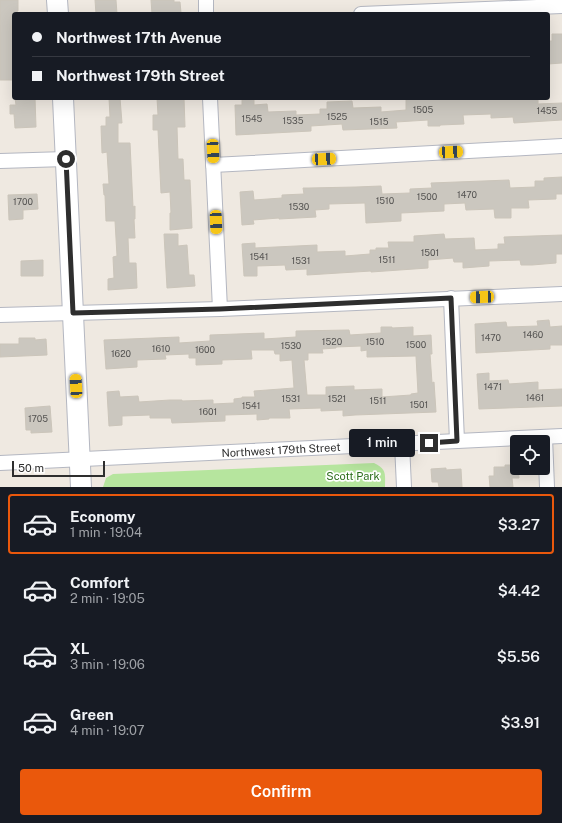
<!DOCTYPE html>
<html lang="en">
<head>
<meta charset="utf-8">
<style>
  :root { --surface:#171b24; --page:#242831; --text:#f1f3f6; --muted:#9ea1a6; --line:#363941; --accent:#ea580c }
  body { margin:0; font-family:"Public Sans",sans-serif; background:var(--page); color:var(--text); height:100vh; display:flex; flex-direction:column; font-size:15px; white-space:nowrap }
  * { box-sizing:border-box; margin:0 }
  p { font-size:13px; color:var(--muted) }
  .icon { flex:none; width:22px; height:22px; fill:none; stroke:currentColor; stroke-width:2; stroke-linecap:round; stroke-linejoin:round }
  .map { position:relative; height:487px; overflow:hidden }
  .panel { display:flex; flex-direction:column; background:var(--surface); flex:1 }
  .panel>* { flex:none }
  .hud { position:absolute; left:12px; top:12px; width:538px; height:88px; border-radius:4px; box-shadow:0 4px 16px #0002; display:grid; align-content:center; height:88px; padding:0 20px; background:var(--surface) }
  .tools { position:absolute; left:510px; top:435px; display:grid; gap:8px }
  .tools a { display:grid; place-items:center; width:40px; height:40px; border-radius:4px; background:var(--surface); box-shadow:0 4px 16px #0002; font-size:20px }
  .scale { position:absolute; left:12px; bottom:10px; width:93px; box-sizing:border-box; padding-left:4px; border:2px solid #2e2e2e; border-top:0; font-size:11px; line-height:14px; white-space:nowrap; color:#2e2e2e; -webkit-text-stroke:3px #fff; paint-order:stroke }
  .end { position:absolute; width:18px; height:18px; margin:-9px; border:5px solid #2e2e2e; background:#fff; box-shadow:0 0 0 2px #fff }
  .from { border-radius:50% }
  .bubble { position:absolute; height:28px; border-radius:4px; background:var(--surface); box-shadow:0 4px 16px #0002; font-size:13px; font-weight:600; line-height:28px; text-align:center }
  .car { position:absolute; width:12px; height:24px; margin:-12px -6px; border-radius:5px; box-shadow:0 0 3px 1px #0007; background:linear-gradient(#f5c518 24%,#345 0 40%,#f5c518 0 76%,#345 0 86%,#f5c518 0) }
  .hud b { display:flex; align-items:center; gap:14px; height:38px; font-size:15px }
  .hud b+b { border-top:1px solid var(--line) }
  .hud i { width:10px; height:10px; background:var(--text) }
  ul { padding:7px 0 0; list-style:none }
  li { display:flex; align-items:center; gap:12px; height:60px; margin:0 8px 6px; padding:0 12px; border:2px solid transparent; border-radius:4px }
  li div { flex:1 }
  li b { display:block; font-size:15px }
  li em { font-style:normal; font-weight:600 }
  li.selected { border-color:var(--accent) }
  li>.icon { width:36px; height:36px; stroke-width:1.5 }
  .action { display:flex; gap:8px; margin-top:auto; padding:8px 20px }
  .action a { flex:1; height:46px; border-radius:4px; background:var(--accent); color:#fff; font-size:16px; font-weight:600; line-height:46px; text-align:center }
  .map>svg:first-child { display:block }
  .green { fill:#b6e59e }
  .building { fill:#cbc7bf; stroke:#cbc5ba; fill-rule:evenodd }
  .lines { fill:none; stroke-linecap:round; stroke-linejoin:round }
  .street-casing { stroke:#b4b7c1; stroke-width:16 }
  .secondary-casing { stroke:#b4b7c1; stroke-width:22 }
  .street { stroke:#fff; stroke-width:14 }
  .secondary { stroke:#fff; stroke-width:20 }
  .route { stroke:#2e2e2e; stroke-width:5 }
  .labels { text-anchor:middle; stroke-width:3.5; stroke-linejoin:round; paint-order:stroke }
  .number-label { font-size:9px; fill:#555452 }
  .street-label { font-size:11px; fill:#2e2e2e; stroke:#fff }
  .park-label { font-size:11px; fill:#2c6e1b; stroke:#fff }
</style>
</head>
<body>
<div class="map">
<svg width="562" height="487" viewBox="0 0 562 487">
  <rect width="100%" height="100%" fill="#efe9e1"/>
  <path class="green" d="M374,463C387,469 385,474 385,487H103L106,478L113,474Z"/>
  <g class="building">
    <path d="M0,0H18V11H17V14H14V25H12L13,59H14V80H0Z"/>
    <path d="M95,0H116L117,14H96Z"/>
    <path d="M151,0H174V2H180L181,13L152,14Z"/>
    <path d="M552,34H562V63L548,64V41H552Z"/>
    <path d="M15,98H35L36,127L15,128L14,114H10V105H16Z"/>
    <path d="M109,98H120L122,123H118V143H130L133,207L135,206V219H134L135,238H128L129,263H136L137,288L108,290V279L114,278L113,257L117,256L115,221H106L105,195H104L103,184H109L107,152L102,153L101,126H106V117H110Z"/>
    <path d="M157,98H184L185,127H177L178,159H183L184,180H190L192,228L170,230V213H171L170,192L161,193L158,130H153V115H158Z"/>
    <path d="M242,98H254V105L267,104L268,112L296,111V115L320,114V109H327V102L352,101L353,108L381,107V112L406,110V99L414,98H538V104L562,103V120L514,123L513,117L491,118V114L463,115L464,124L440,125V126H428V120L396,122L397,128L343,130L342,124L311,126V131L236,135L235,105H242Z"/>
    <path d="M562,177V194H556V199L528,200L529,208H511V218H495L494,209L466,210L465,203L444,204V211L401,213V221L366,223L365,203L329,204V209L315,210L316,217L279,219V218L253,220L254,224L242,225L240,192L253,191L254,200L282,198V195L304,194L303,188H309L356,187L381,186L382,194L410,193V189L432,188L431,183L509,180L510,188L535,187V181H544V178Z"/>
    <path d="M37,194L38,209L23,210V219L9,220L8,195Z"/>
    <path d="M164,234H178V246L187,245L189,275H194L195,286L167,288Z"/>
    <path d="M444,234L445,239L474,238L475,250L498,249V244H505L504,237L562,235V254H556V263L532,265H521L520,260L489,261V266L463,268V262H454L453,258L428,260V268L371,272V271L307,275V269L286,270L285,265L257,266V276H244L242,244L255,243V248L317,245V252L345,251V256L370,254V250H376V248H389L388,242H414V236Z"/>
    <path d="M43,260V276H21V261Z"/>
    <path d="M549,320L550,327L562,326V345H550V349L476,353L475,324L506,322L507,327L538,326L537,321Z"/>
    <path d="M381,327H392V328L413,327V336L431,335L432,354H430L432,383L434,382L436,412L355,415L343,416V410L321,411V408L289,409L290,418H269V419L257,420V414L225,415V421L172,423L171,418H150V415L122,416V425L109,426L107,392L119,391L120,397L138,396L139,402L170,400H182V401L213,400V404L234,403V399L242,398V397H255L254,391L294,388L292,360L280,361V354H275L274,350H251L252,359L222,360V364L196,365V358H189V354L165,355L166,359L137,360V367L106,369L104,340L179,337V343L210,341V335L264,333V339L296,337V331L349,330L350,335L381,333ZM361,346V351L367,350V357L416,356L418,393L411,394V395L382,397V389L354,390V386L326,387V395H307L304,360H308V353H323L322,349L336,348V347Z"/>
    <path d="M19,338H35V340L46,339L47,355L0,357V344H19Z"/>
    <path d="M489,373V381L508,380L509,384L538,382V390L562,389V406L479,409L477,374Z"/>
    <path d="M50,406L52,432L31,433V430H26L25,408Z"/>
    <path d="M505,465H517V468H518L519,478H512L513,487H490L489,476H494V467H505Z"/>
    <path d="M446,468V470L461,469L462,487H439L438,482H432L431,469Z"/>
  </g>
  <g class="lines">
    <defs>
      <g id="street">
        <path d="M206,0V14"/>
        <path d="M361,14L562,6"/>
        <path d="M210,98L220,309"/>
        <path d="M0,161L66,159"/>
        <path d="M213,165L562,146"/>
        <path d="M451,298L457,441"/>
        <path d="M0,315L220,309L562,294"/>
        <path d="M545,437L547,487"/>
        <path d="M402,444L404,487"/>
        <path d="M0,463L562,436"/>
      </g>
      <g id="secondary">
        <path d="M57,0L58,14"/>
        <path d="M63,98L81,487"/>
      </g>
    </defs>
    <use href="#street" class="street-casing"/>
    <use href="#secondary" class="secondary-casing"/>
    <use href="#street" class="street"/>
    <use href="#secondary" class="secondary"/>
  </g>
  <g class="lines">
    <path class="route" d="M66,159L73,313L220,309L451,298L457,441L429,443"/>
  </g>
  <g class="labels">
    <g class="number-label">
      <text x="423" y="113">1505</text>
      <text x="547" y="114">1455</text>
      <text x="337" y="120">1525</text>
      <text x="252" y="122">1545</text>
      <text x="293" y="124">1535</text>
      <text x="379" y="125">1515</text>
      <text x="467" y="198">1470</text>
      <text x="427" y="200">1500</text>
      <text x="385" y="204">1510</text>
      <text x="23" y="205">1700</text>
      <text x="299" y="210">1530</text>
      <text x="430" y="256">1501</text>
      <text x="259" y="260">1541</text>
      <text x="387" y="263">1511</text>
      <text x="301" y="264">1531</text>
      <text x="533" y="338">1460</text>
      <text x="491" y="341">1470</text>
      <text x="332" y="345">1520</text>
      <text x="375" y="345">1510</text>
      <text x="416" y="348">1500</text>
      <text x="291" y="349">1530</text>
      <text x="161" y="352">1610</text>
      <text x="205" y="353">1600</text>
      <text x="121" y="357">1620</text>
      <text x="493" y="390">1471</text>
      <text x="535" y="401">1461</text>
      <text x="291" y="402">1531</text>
      <text x="337" y="402">1521</text>
      <text x="378" y="404">1511</text>
      <text x="419" y="408">1501</text>
      <text x="251" y="409">1541</text>
      <text x="208" y="415">1601</text>
      <text x="38" y="422">1705</text>
    </g>
    <g class="street-label">
      <text transform="translate(281 450) rotate(-3)" y="4">Northwest 179th Street</text>
    </g>
    <g class="park-label">
      <text x="353" y="480">Scott Park</text>
    </g>
  </g>
</svg>
<div class="tools">
<a><svg class="icon" aria-label="locate" viewBox="0 0 24 24"><circle cx="12" cy="12" r="6"/><path d="M12 2v4M12 18v4M2 12h4M18 12h4"/></svg></a>
</div>
<div class="scale">50 m</div>
<i class="end from" style="left:66px;top:159px"></i>
<i class="end" style="left:429px;top:443px"></i>
<div class="bubble" style="left:349px;top:429px;width:66px">1 min</div>
<i class="car" style="left:213px;top:151px;rotate:177deg"></i>
<i class="car" style="left:451px;top:152px;rotate:87deg"></i>
<i class="car" style="left:324px;top:159px;rotate:87deg"></i>
<i class="car" style="left:216px;top:222px;rotate:178deg"></i>
<i class="car" style="left:482px;top:297px;rotate:268deg"></i>
<i class="car" style="left:76px;top:386px;rotate:357deg"></i>
<div class="hud">
<b><i class="from"></i>Northwest 17th Avenue</b>
<b><i></i>Northwest 179th Street</b>
</div>
</div>
<section class="panel">
<ul>
<li class="selected"><svg class="icon" aria-label="car" viewBox="0 0 24 24"><path d="M5 17H2v-5l4-1 3-4h7l3 4 3 1v5h-3M9 17h6M6 11h13"/><circle cx="7" cy="17" r="2"/><circle cx="17" cy="17" r="2"/></svg><div><b>Economy</b><p>1 min · 19:04</p></div><em>$3.27</em></li>
<li><svg class="icon" aria-label="car" viewBox="0 0 24 24"><path d="M5 17H2v-5l4-1 3-4h7l3 4 3 1v5h-3M9 17h6M6 11h13"/><circle cx="7" cy="17" r="2"/><circle cx="17" cy="17" r="2"/></svg><div><b>Comfort</b><p>2 min · 19:05</p></div><em>$4.42</em></li>
<li><svg class="icon" aria-label="car" viewBox="0 0 24 24"><path d="M5 17H2v-5l4-1 3-4h7l3 4 3 1v5h-3M9 17h6M6 11h13"/><circle cx="7" cy="17" r="2"/><circle cx="17" cy="17" r="2"/></svg><div><b>XL</b><p>3 min · 19:06</p></div><em>$5.56</em></li>
<li><svg class="icon" aria-label="car" viewBox="0 0 24 24"><path d="M5 17H2v-5l4-1 3-4h7l3 4 3 1v5h-3M9 17h6M6 11h13"/><circle cx="7" cy="17" r="2"/><circle cx="17" cy="17" r="2"/></svg><div><b>Green</b><p>4 min · 19:07</p></div><em>$3.91</em></li>
</ul>
<div class="action"><a>Confirm</a></div>
</section>
</body>
</html>
